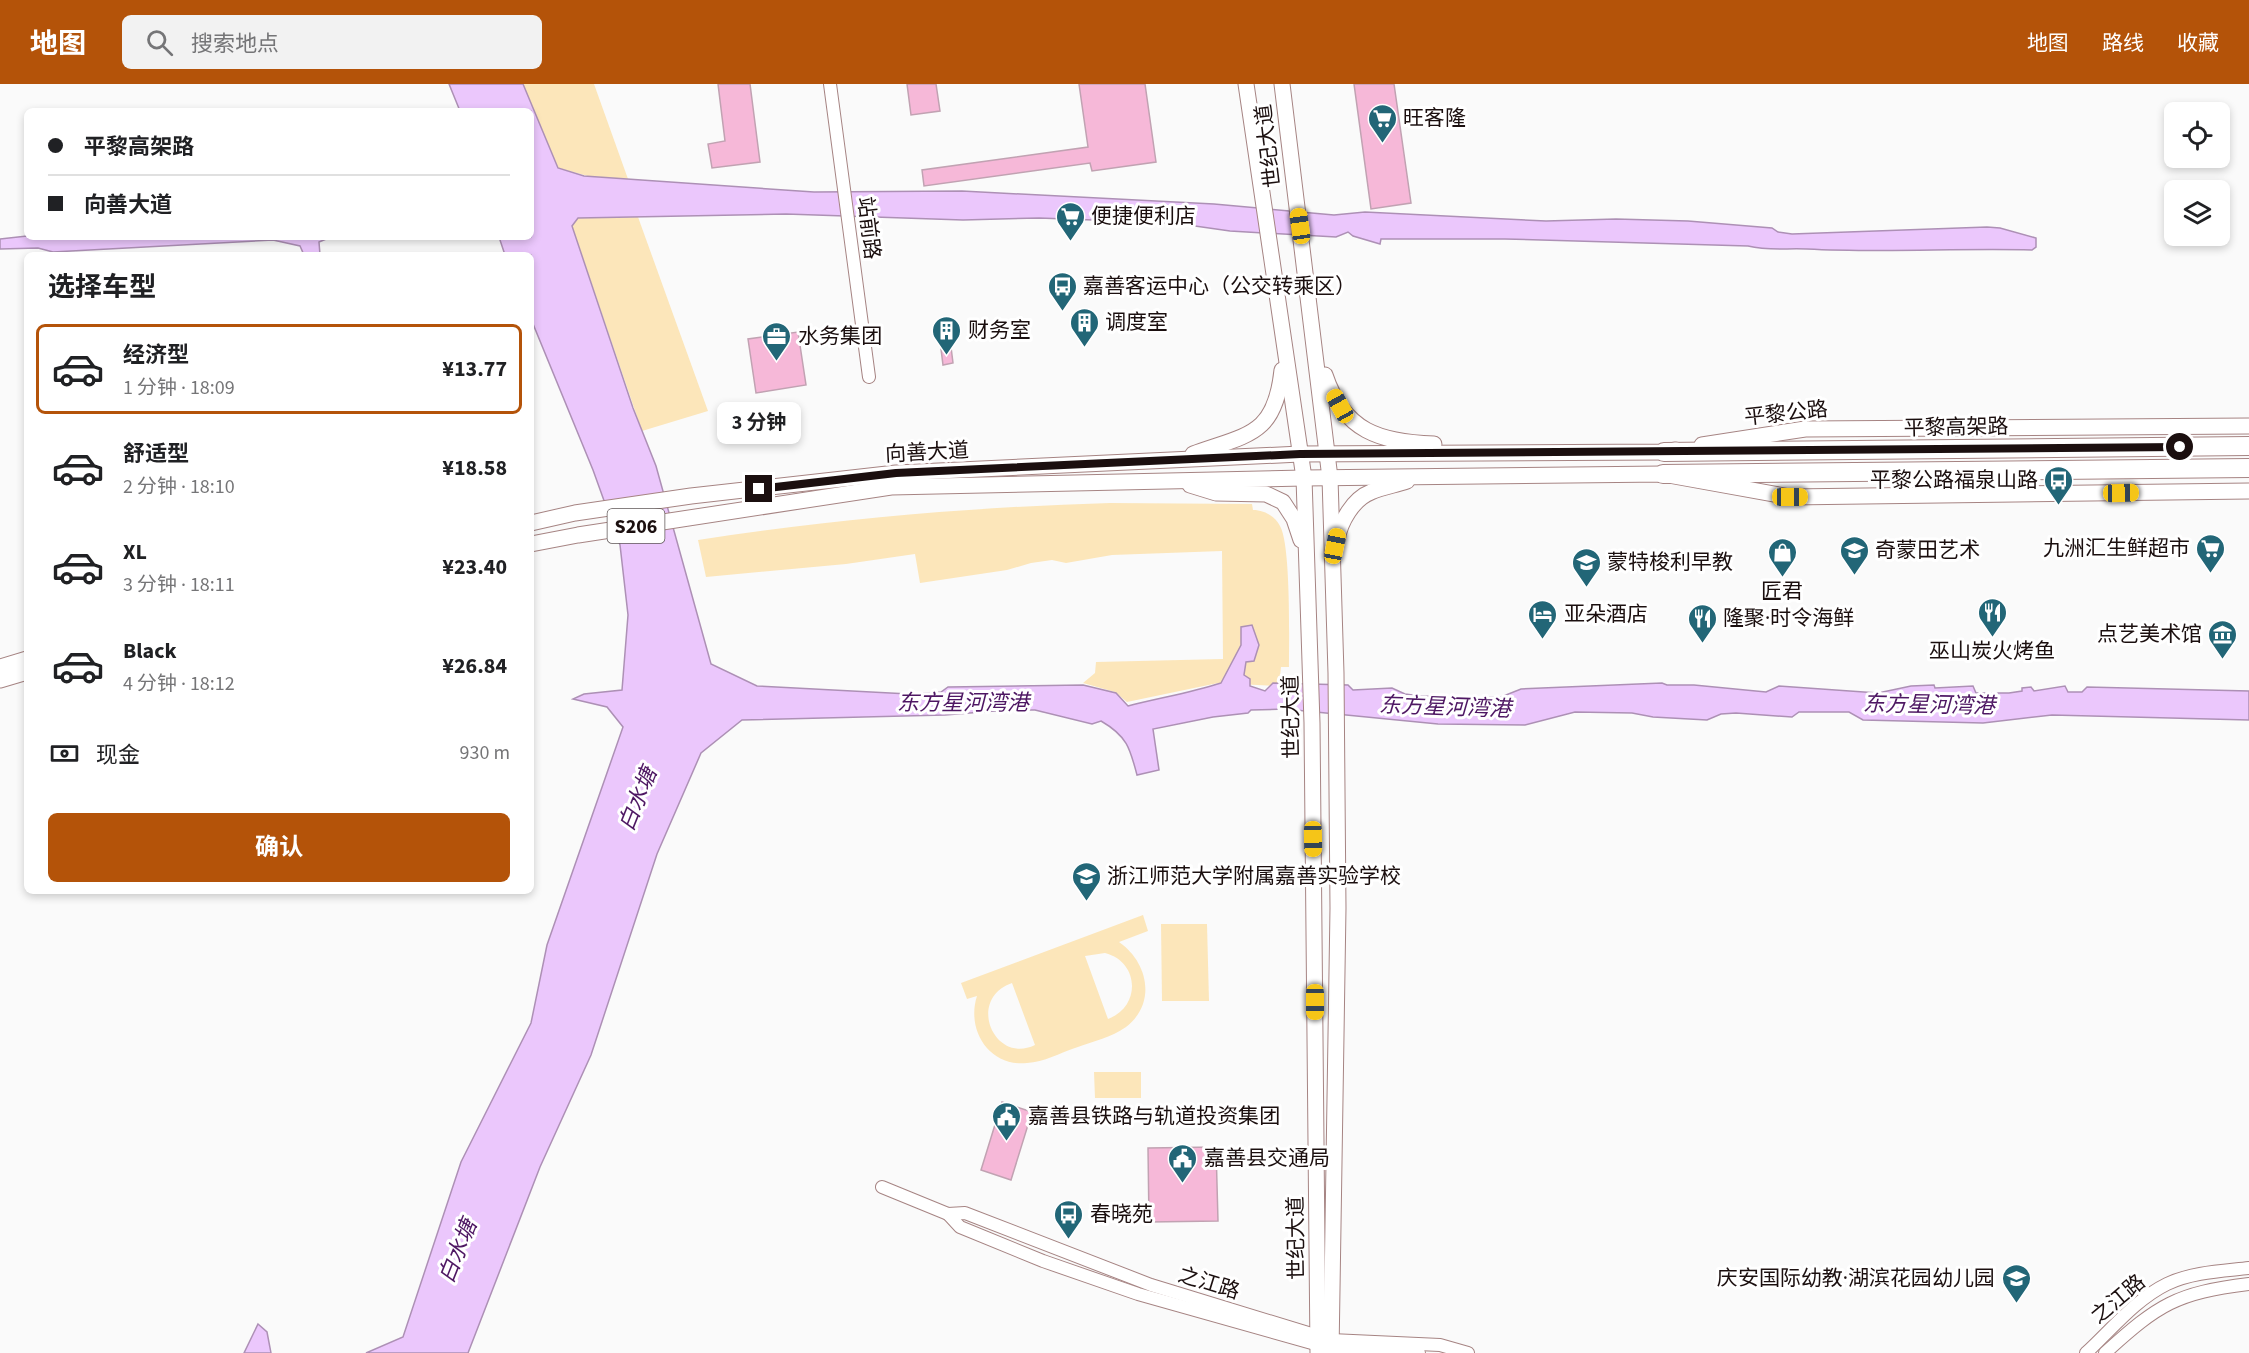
<!DOCTYPE html>
<html lang="zh">
<head>
<meta charset="utf-8">
<style>
  :root { --surface:#fff; --page:#f2f2f2; --text:#202124; --muted:#757577; --line:#e0e0e0; --accent:#b45309 }
  body { margin:0; font-family:"Source Sans 3","Noto Sans SC",sans-serif; background:var(--page); color:var(--text); height:100vh; display:flex; flex-direction:column; font-size:22px; white-space:nowrap }
  * { box-sizing:border-box; margin:0 }
  p { font-size:20px; color:var(--muted) }
  .icon { flex:none; width:33px; height:33px; fill:none; stroke:currentColor; stroke-width:2; stroke-linecap:round; stroke-linejoin:round }
  .map { position:relative; flex:1; overflow:hidden }
  .sheet { position:absolute; left:24px; top:168px; width:510px; height:642px; display:flex; flex-direction:column; background:var(--surface); border-radius:9px; box-shadow:0 3px 9px #0003 }
  .sheet>* { flex:none }
  .hud { position:absolute; left:24px; top:24px; width:510px; height:132px; border-radius:9px; box-shadow:0 3px 9px #0003; display:grid; align-content:center; height:132px; padding:0 24px; background:var(--surface) }
  .fabs { position:absolute; left:2164px; top:18px; display:grid; gap:12px }
  .fabs a { display:grid; place-items:center; width:66px; height:66px; border-radius:9px; background:var(--surface); box-shadow:0 3px 9px #0003; font-size:30px }
  .end { position:absolute; width:27px; height:27px; margin:-14px; border:8px solid #1b0f0f; background:#fff; box-shadow:0 0 0 3px #fff }
  .from { border-radius:50% }
  .bubble { position:absolute; height:42px; border-radius:9px; background:var(--surface); box-shadow:0 3px 9px #0003; font-size:20px; font-weight:700; line-height:42px; text-align:center }
  .car { position:absolute; width:18px; height:36px; margin:-18px -9px; border-radius:8px; box-shadow:0 0 4px 2px #0007; background:linear-gradient(#f5c518 24%,#345 0 40%,#f5c518 0 76%,#345 0 86%,#f5c518 0) }
  .hud b { display:flex; align-items:center; gap:21px; height:57px; font-size:22px }
  .hud b+b { border-top:2px solid var(--line) }
  .hud i { width:15px; height:15px; background:var(--text) }
  ul { padding:0; list-style:none }
  li { display:flex; align-items:center; gap:18px; height:90px; margin:0 12px 9px; padding:0 12px; border:3px solid transparent; border-radius:9px }
  li div { flex:1 }
  li b { display:block; font-size:22px }
  li em { font-style:normal; font-weight:700 }
  li.current { border-color:var(--accent) }
  li>.icon { width:54px; height:54px; stroke-width:1.5 }
  h2 { padding:0 24px; font-size:27px; line-height:72px }
  .pay { display:flex; align-items:center; gap:15px; height:66px; padding:0 24px; font-size:22px }
  .pay p { margin-inline-start:auto }
  .button { display:flex; gap:12px; margin-top:auto; padding:12px 24px }
  .button a { flex:1; height:69px; border-radius:9px; background:var(--accent); color:#fff; font-size:24px; font-weight:700; line-height:69px; text-align:center }
  header { display:flex; align-items:center; gap:36px; box-sizing:border-box; height:84px; padding:0 30px; background:var(--accent); color:#fff }
  header strong { font-size:28px }
  nav { display:flex; gap:33px; margin-inline-start:auto; font-size:21px }
  .search { width:420px; height:54px; background:var(--page); display:flex; align-items:center; gap:15px; box-sizing:border-box; padding:0 21px; border-radius:9px; color:var(--muted); font-size:22px }
  .map>svg:first-child { display:block }
  .green { fill:#fce6ba; fill-rule:evenodd }
  .water { fill:#ebc7fc; stroke:#ad90b5; stroke-width:1.5 }
  .building { fill:#f6b8d8; stroke:#c1a2b2; stroke-width:1.5 }
  .lines { fill:none; stroke-linecap:round; stroke-linejoin:round }
  .minor-casing { stroke:#a68483; stroke-width:14 }
  .major-casing { stroke:#a68483; stroke-width:17 }
  .highway-casing { stroke:#a68483; stroke-width:20 }
  .minor { stroke:#fff; stroke-width:12 }
  .major { stroke:#fff; stroke-width:15 }
  .highway { stroke:#fff; stroke-width:18 }
  .route { stroke:#1b0f0f; stroke-width:8 }
  .labels { text-anchor:middle; stroke-width:6; stroke-linejoin:round; paint-order:stroke }
  .shield { fill:#fff; stroke:#5f5757; stroke-width:1.5 }
  .shield-label { font-size:20px; font-weight:bold; fill:#1b0f0f }
  .poi-label { font-size:21px; fill:#1b0f0f; stroke:#fff; text-anchor:start }
  .street-label { font-size:21px; fill:#1b0f0f; stroke:#fff }
  .water-label { font-size:22px; font-style:italic; fill:#4e1763; stroke:#fff }
</style>
</head>
<body>
<header>
<strong>地图</strong>
<div class="search"><svg class="icon" aria-label="search" viewBox="0 0 24 24"><circle cx="10" cy="10" r="6"/><path d="M15 15l6 6"/></svg>搜索地点</div>
<nav><a>地图</a><a>路线</a><a>收藏</a></nav>
</header>
<div class="map">
<svg width="2249" height="1269" viewBox="0 0 2249 1269">
  <rect width="100%" height="100%" fill="#fafafa"/>
  <g class="green">
    <path d="M523,0H594L628,95L588,92L558,84Z"/>
    <path d="M638,133L708,327L642,347L572,142L578,134Z"/>
    <path d="M1110,419L1252,420L1253,426C1264,426 1275,432 1280,442C1291,461 1289,556 1289,583H1281L1279,602L1218,599L1127,618L1115,608L1083,599L1095,589L1096,578L1223,575L1222,467L1112,471L1066,479L1052,476L1031,479L1007,486L920,499L915,470L846,480L706,493L698,456C834,435 972,423 1110,419Z"/>
    <path d="M1143,831L1148,847L1119,858C1148,878 1157,919 1126,943C1112,953 1092,958 1075,964C1060,969 1044,978 1027,979C989,983 966,946 977,912L967,915L961,899ZM1105,869C1140,878 1141,923 1108,935L1085,872ZM1012,899L1035,961C994,981 966,915 1012,899Z"/>
    <path d="M1161,840H1207L1209,917H1162Z"/>
    <path d="M1094,988H1141V1014H1095Z"/>
  </g>
  <g class="water">
    <path d="M449,0H523L558,84L584,92L814,108L962,107L1214,120L1334,131L1365,128L1546,137L1616,135L1688,137L1772,144L1778,148L1792,150L1987,143L2000,144L2036,154V163L2032,166C1957,164 1882,169 1807,165C1786,164 1769,167 1748,162L1505,155H1381L1380,160L1353,152L1348,148L1336,153L1230,147L1174,139L1039,134L963,136L786,130L578,134L572,142L633,324L656,382L711,580L757,602L909,610L941,608L948,603L1083,601L1116,609L1128,622C1159,614 1190,609 1221,599L1241,561V543L1252,541L1259,561L1254,577L1246,578L1244,591L1250,595V602L1265,607L1273,599L1348,601L1353,606L1392,604L1405,610L1420,612L1501,613L1521,605L1662,599L1667,601H1694L1766,608L1779,602L1878,609L1911,602L1934,601L1935,604L1973,602L1976,609H2009L2022,607V604L2031,603L2034,607L2065,602L2068,608H2082L2087,603L2249,607V636L2052,631L1983,639L1863,636L1849,628H1799L1792,633L1736,629L1721,630L1707,636L1653,633L1632,629L1575,628L1525,641L1438,640L1285,625L1251,626L1248,629L1213,633L1153,645L1159,686L1137,691C1130,664 1127,652 1101,637L1092,640L1035,626H1007L945,631L742,636L701,669L657,770L591,971L540,1083L468,1269H366L403,1253L461,1078L531,939L547,861L623,643L607,623L573,615L584,610L622,606L628,531L620,461L593,386L531,235V171H505L499,153H531V27H460Z"/>
    <path d="M27,152L165,154L331,153L319,158L320,171H304L300,162L273,156L53,168L38,164L0,165V155Z"/>
    <path d="M258,1240L267,1248L271,1269H244Z"/>
  </g>
  <g class="building">
    <path d="M718,0H750L760,78L712,84L708,60L725,57Z"/>
    <path d="M907,0H936L940,27L911,31Z"/>
    <path d="M1079,0H1145L1156,78L1092,87L1090,79L924,102L922,86L1088,63Z"/>
    <path d="M1354,0H1394L1411,119L1371,125Z"/>
    <path d="M798,248L806,301L756,309L748,255Z"/>
    <path d="M951,263L953,279L943,281L941,265Z"/>
    <path d="M1002,1018L1032,1028L1011,1096L981,1086Z"/>
    <path d="M1216,1063L1218,1137L1149,1138L1148,1064Z"/>
  </g>
  <g class="lines">
    <defs>
      <g id="minor">
        <path d="M830,0L869,293"/>
        <path d="M882,1103L948,1130L965,1129L1151,1201L1331,1256L1440,1261L1468,1269"/>
        <path d="M948,1130L960,1143L1043,1177L1138,1210L1326,1263"/>
        <path d="M1331,1265L1419,1269"/>
        <path d="M2086,1269C2111,1246 2136,1215 2167,1200C2192,1188 2223,1187 2249,1184"/>
        <path d="M2105,1269C2159,1220 2176,1209 2249,1200"/>
      </g>
      <g id="major">
        <path d="M1246,0L1304,394L1312,639L1318,1269"/>
        <path d="M1282,0L1330,394L1336,589L1338,824L1331,1269"/>
        <path d="M1325,291C1344,348 1380,358 1434,360"/>
        <path d="M1702,361L1805,345L2249,342"/>
        <path d="M1193,370C1248,350 1275,352 1282,286"/>
        <path d="M1190,401L1216,409L1266,410L1283,418L1294,435L1301,456"/>
        <path d="M531,439L575,429L691,412L896,389L1300,370L1664,368L1676,366"/>
        <path d="M1337,456C1340,438 1353,415 1371,408C1382,403 1396,401 1407,397"/>
        <path d="M531,460L578,451L891,403L1304,394L1663,390L1790,413L2249,407"/>
        <path d="M0,583L27,575"/>
        <path d="M0,596L27,588"/>
      </g>
      <g id="highway">
        <path d="M1664,368L2249,362"/>
        <path d="M1663,390L2249,384"/>
      </g>
    </defs>
    <use href="#minor" class="minor-casing"/>
    <use href="#major" class="major-casing"/>
    <use href="#highway" class="highway-casing"/>
    <use href="#minor" class="minor"/>
    <use href="#major" class="major"/>
    <use href="#highway" class="highway"/>
  </g>
  <g class="lines">
    <path class="route" d="M759,405L896,389L1300,370L2180,363"/>
  </g>
  <defs>
    <symbol id="supermarket-pin" viewBox="-11 -11 22 30"><path d="M0 17L-7.5 6A9.5 9.5 0 1 1 7.5 6Z" fill="#267" stroke="#fff"/><path d="M-6-5.5h2.5l.6 2H6L4.5 2H-2.5L-4.4-4H-6ZM-1.5 3.2a1.3 1.3 0 1 0 .1 0ZM3 3.2a1.3 1.3 0 1 0 .1 0Z" fill="#fff"/></symbol>
    <symbol id="bus-pin" viewBox="-11 -11 22 30"><path d="M0 17L-7.5 6A9.5 9.5 0 1 1 7.5 6Z" fill="#267" stroke="#fff"/><path d="M-5-6H5V4H4V6H2V4H-2V6H-4V4H-5ZM-3.5-4V0h7V-4ZM-3.5 1.2v1.5H-2V1.2ZM2 1.2v1.5H3.5V1.2Z" fill="#fff"/></symbol>
    <symbol id="building-pin" viewBox="-11 -11 22 30"><path d="M0 17L-7.5 6A9.5 9.5 0 1 1 7.5 6Z" fill="#267" stroke="#fff"/><path d="M-4-6H4V6H1V3H-1V6H-4ZM-2.5-4.3h1.7v1.8h-1.7ZM.8-4.3h1.7v1.8H.8ZM-2.5-1h1.7V.8h-1.7ZM.8-1h1.7V.8H.8Z" fill="#fff"/></symbol>
    <symbol id="office-pin" viewBox="-11 -11 22 30"><path d="M0 17L-7.5 6A9.5 9.5 0 1 1 7.5 6Z" fill="#267" stroke="#fff"/><path d="M-6-3h4V-5.5h4V-3h4V5H-6ZM-1-4.5V-3h2v-1.5ZM-6 0V1H6V0Z" fill="#fff"/></symbol>
    <symbol id="school-pin" viewBox="-11 -11 22 30"><path d="M0 17L-7.5 6A9.5 9.5 0 1 1 7.5 6Z" fill="#267" stroke="#fff"/><path d="M0-5L7-2L0 1L-7-2ZM-4 1L0 2.5L4 1V4Q0 6-4 4Z" fill="#fff"/></symbol>
    <symbol id="shop-pin" viewBox="-11 -11 22 30"><path d="M0 17L-7.5 6A9.5 9.5 0 1 1 7.5 6Z" fill="#267" stroke="#fff"/><path d="M-5-2.5h2.3a2.7 3.5 0 0 1 5.4 0H5L5.5 6h-11ZM-1.5-2.5h3a1.5 2.3 0 0 0-3 0Z" fill="#fff"/></symbol>
    <symbol id="restaurant-pin" viewBox="-11 -11 22 30"><path d="M0 17L-7.5 6A9.5 9.5 0 1 1 7.5 6Z" fill="#267" stroke="#fff"/><path d="M-5-6h1v4h1v-4h1v4h1v-4h1v5L-1.5 .5V6h-2V.5L-5-1ZM5-6V6H3V1.5H1.5Q1.5-4 5-6Z" fill="#fff"/></symbol>
    <symbol id="hotel-pin" viewBox="-11 -11 22 30"><path d="M0 17L-7.5 6A9.5 9.5 0 1 1 7.5 6Z" fill="#267" stroke="#fff"/><path d="M-6-4.5h1.5V1H6V5H4.5V3h-9V5H-6ZM-4 0a1.8 1.8 0 1 1 3.6 0ZM.5 0V-2.5h3Q6-2.5 6 0Z" fill="#fff"/></symbol>
    <symbol id="museum-pin" viewBox="-11 -11 22 30"><path d="M0 17L-7.5 6A9.5 9.5 0 1 1 7.5 6Z" fill="#267" stroke="#fff"/><path d="M0-6L6-3V-2H-6V-3ZM-5-1h2V3h-2ZM-1-1h2V3h-2ZM3-1h2V3H3ZM-6 4H6V6H-6Z" fill="#fff"/></symbol>
    <symbol id="civic-pin" viewBox="-11 -11 22 30"><path d="M0 17L-7.5 6A9.5 9.5 0 1 1 7.5 6Z" fill="#267" stroke="#fff"/><path d="M-.6-6.5H3V-4.5H.6V-3L4-1V1h2V6H-6V1h2V-1L-.6-3ZM-1.2 2.5V6h2.4V2.5Z" fill="#fff"/></symbol>
  </defs>
  <g fill-rule="evenodd">
    <use href="#supermarket-pin" x="1366" y="18" width="33" height="45"/>
    <use href="#supermarket-pin" x="1054" y="116" width="33" height="45"/>
    <use href="#bus-pin" x="1046" y="186" width="33" height="45"/>
    <use href="#building-pin" x="1068" y="222" width="33" height="45"/>
    <use href="#building-pin" x="930" y="230" width="33" height="45"/>
    <use href="#office-pin" x="760" y="236" width="33" height="45"/>
    <use href="#bus-pin" x="2042" y="380" width="33" height="45"/>
    <use href="#supermarket-pin" x="2194" y="448" width="33" height="45"/>
    <use href="#school-pin" x="1838" y="450" width="33" height="45"/>
    <use href="#shop-pin" x="1766" y="452" width="33" height="45"/>
    <use href="#school-pin" x="1570" y="462" width="33" height="45"/>
    <use href="#restaurant-pin" x="1976" y="512" width="33" height="45"/>
    <use href="#hotel-pin" x="1526" y="514" width="33" height="45"/>
    <use href="#restaurant-pin" x="1686" y="518" width="33" height="45"/>
    <use href="#museum-pin" x="2206" y="534" width="33" height="45"/>
    <use href="#school-pin" x="1070" y="776" width="33" height="45"/>
    <use href="#civic-pin" x="990" y="1016" width="33" height="45"/>
    <use href="#civic-pin" x="1166" y="1058" width="33" height="45"/>
    <use href="#bus-pin" x="1052" y="1114" width="33" height="45"/>
    <use href="#school-pin" x="2000" y="1178" width="33" height="45"/>
  </g>
  <g class="labels">
    <rect class="shield" x="607.5" y="425" width="57" height="34" rx="4.5"/>
    <g class="shield-label">
      <text x="636" y="449">S206</text>
    </g>
    <g class="poi-label">
      <text x="1403" y="41">旺客隆</text>
      <text x="1091" y="139">便捷便利店</text>
      <text x="1083" y="209">嘉善客运中心（公交转乘区）</text>
      <text x="1105" y="245">调度室</text>
      <text x="968" y="253">财务室</text>
      <text x="798" y="259">水务集团</text>
      <text x="2038" y="403" text-anchor="end">平黎公路福泉山路</text>
      <text x="2190" y="471" text-anchor="end">九洲汇生鲜超市</text>
      <text x="1875" y="473">奇蒙田艺术</text>
      <text x="1607" y="485">蒙特梭利早教</text>
      <text x="1782" y="514" text-anchor="middle">匠君</text>
      <text x="1564" y="537">亚朵酒店</text>
      <text x="1723" y="541">隆聚·时令海鲜</text>
      <text x="2202" y="557" text-anchor="end">点艺美术馆</text>
      <text x="1992" y="574" text-anchor="middle">巫山炭火烤鱼</text>
      <text x="1107" y="799">浙江师范大学附属嘉善实验学校</text>
      <text x="1028" y="1039">嘉善县铁路与轨道投资集团</text>
      <text x="1204" y="1081">嘉善县交通局</text>
      <text x="1090" y="1137">春晓苑</text>
      <text x="1995" y="1201" text-anchor="end">庆安国际幼教·湖滨花园幼儿园</text>
    </g>
    <g class="street-label">
      <text transform="translate(1268 62) rotate(-97)" y="7">世纪大道</text>
      <text transform="translate(869 144) rotate(83)" y="7">站前路</text>
      <text transform="translate(1786 329) rotate(-6)" y="7">平黎公路</text>
      <text transform="translate(1956 343) rotate(-1)" y="7">平黎高架路</text>
      <text transform="translate(927 368) rotate(-3)" y="7">向善大道</text>
      <text transform="translate(1291 633) rotate(-91)" y="7">世纪大道</text>
      <text transform="translate(1296 1154) rotate(-91)" y="7">世纪大道</text>
      <text transform="translate(1209 1199) rotate(17)" y="7">之江路</text>
      <text transform="translate(2118 1215) rotate(-40)" y="7">之江路</text>
    </g>
    <g class="water-label">
      <text x="963" y="626">东方星河湾港</text>
      <text transform="translate(1929 620) rotate(1)" y="8">东方星河湾港</text>
      <text transform="translate(1445 622) rotate(2)" y="8">东方星河湾港</text>
      <text transform="translate(637 715) rotate(-68)" y="8">白水塘</text>
      <text transform="translate(457 1167) rotate(-68)" y="8">白水塘</text>
    </g>
  </g>
</svg>
<div class="fabs">
<a><svg class="icon" aria-label="locate" viewBox="0 0 24 24"><circle cx="12" cy="12" r="6"/><path d="M12 2v4M12 18v4M2 12h4M18 12h4"/></svg></a>
<a><svg class="icon" aria-label="layers" viewBox="0 0 24 24"><path d="M12 4l9 5-9 5-9-5zM3 14l9 5 9-5"/></svg></a>
</div>
<i class="end from" style="left:2180px;top:363px"></i>
<i class="end" style="left:759px;top:405px"></i>
<div class="bubble" style="left:717px;top:318px;width:84px">3 分钟</div>
<i class="car" style="left:1300px;top:142px;rotate:352deg"></i>
<i class="car" style="left:1340px;top:322px;rotate:331deg"></i>
<i class="car" style="left:2121px;top:409px;rotate:89deg"></i>
<i class="car" style="left:1790px;top:413px;rotate:90deg"></i>
<i class="car" style="left:1335px;top:462px;rotate:11deg"></i>
<i class="car" style="left:1313px;top:755px;rotate:179deg"></i>
<i class="car" style="left:1315px;top:918px;rotate:180deg"></i>
<div class="hud">
<b><i class="from"></i>平黎高架路</b>
<b><i></i>向善大道</b>
</div>
<section class="sheet">
<h2>选择车型</h2>
<ul>
<li class="current"><svg class="icon" aria-label="car" viewBox="0 0 24 24"><path d="M5 17H2v-5l4-1 3-4h7l3 4 3 1v5h-3M9 17h6M6 11h13"/><circle cx="7" cy="17" r="2"/><circle cx="17" cy="17" r="2"/></svg><div><b>经济型</b><p>1 分钟 · 18:09</p></div><em>¥13.77</em></li>
<li><svg class="icon" aria-label="car" viewBox="0 0 24 24"><path d="M5 17H2v-5l4-1 3-4h7l3 4 3 1v5h-3M9 17h6M6 11h13"/><circle cx="7" cy="17" r="2"/><circle cx="17" cy="17" r="2"/></svg><div><b>舒适型</b><p>2 分钟 · 18:10</p></div><em>¥18.58</em></li>
<li><svg class="icon" aria-label="car" viewBox="0 0 24 24"><path d="M5 17H2v-5l4-1 3-4h7l3 4 3 1v5h-3M9 17h6M6 11h13"/><circle cx="7" cy="17" r="2"/><circle cx="17" cy="17" r="2"/></svg><div><b>XL</b><p>3 分钟 · 18:11</p></div><em>¥23.40</em></li>
<li><svg class="icon" aria-label="car" viewBox="0 0 24 24"><path d="M5 17H2v-5l4-1 3-4h7l3 4 3 1v5h-3M9 17h6M6 11h13"/><circle cx="7" cy="17" r="2"/><circle cx="17" cy="17" r="2"/></svg><div><b>Black</b><p>4 分钟 · 18:12</p></div><em>¥26.84</em></li>
</ul>
<div class="pay"><svg class="icon" aria-label="cash" viewBox="0 0 24 24"><path d="M3 7h18v10H3z"/><circle cx="12" cy="12" r="2"/></svg>现金<p>930 m</p></div>
<div class="button"><a>确认</a></div>
</section>
</div>
</body>
</html>
